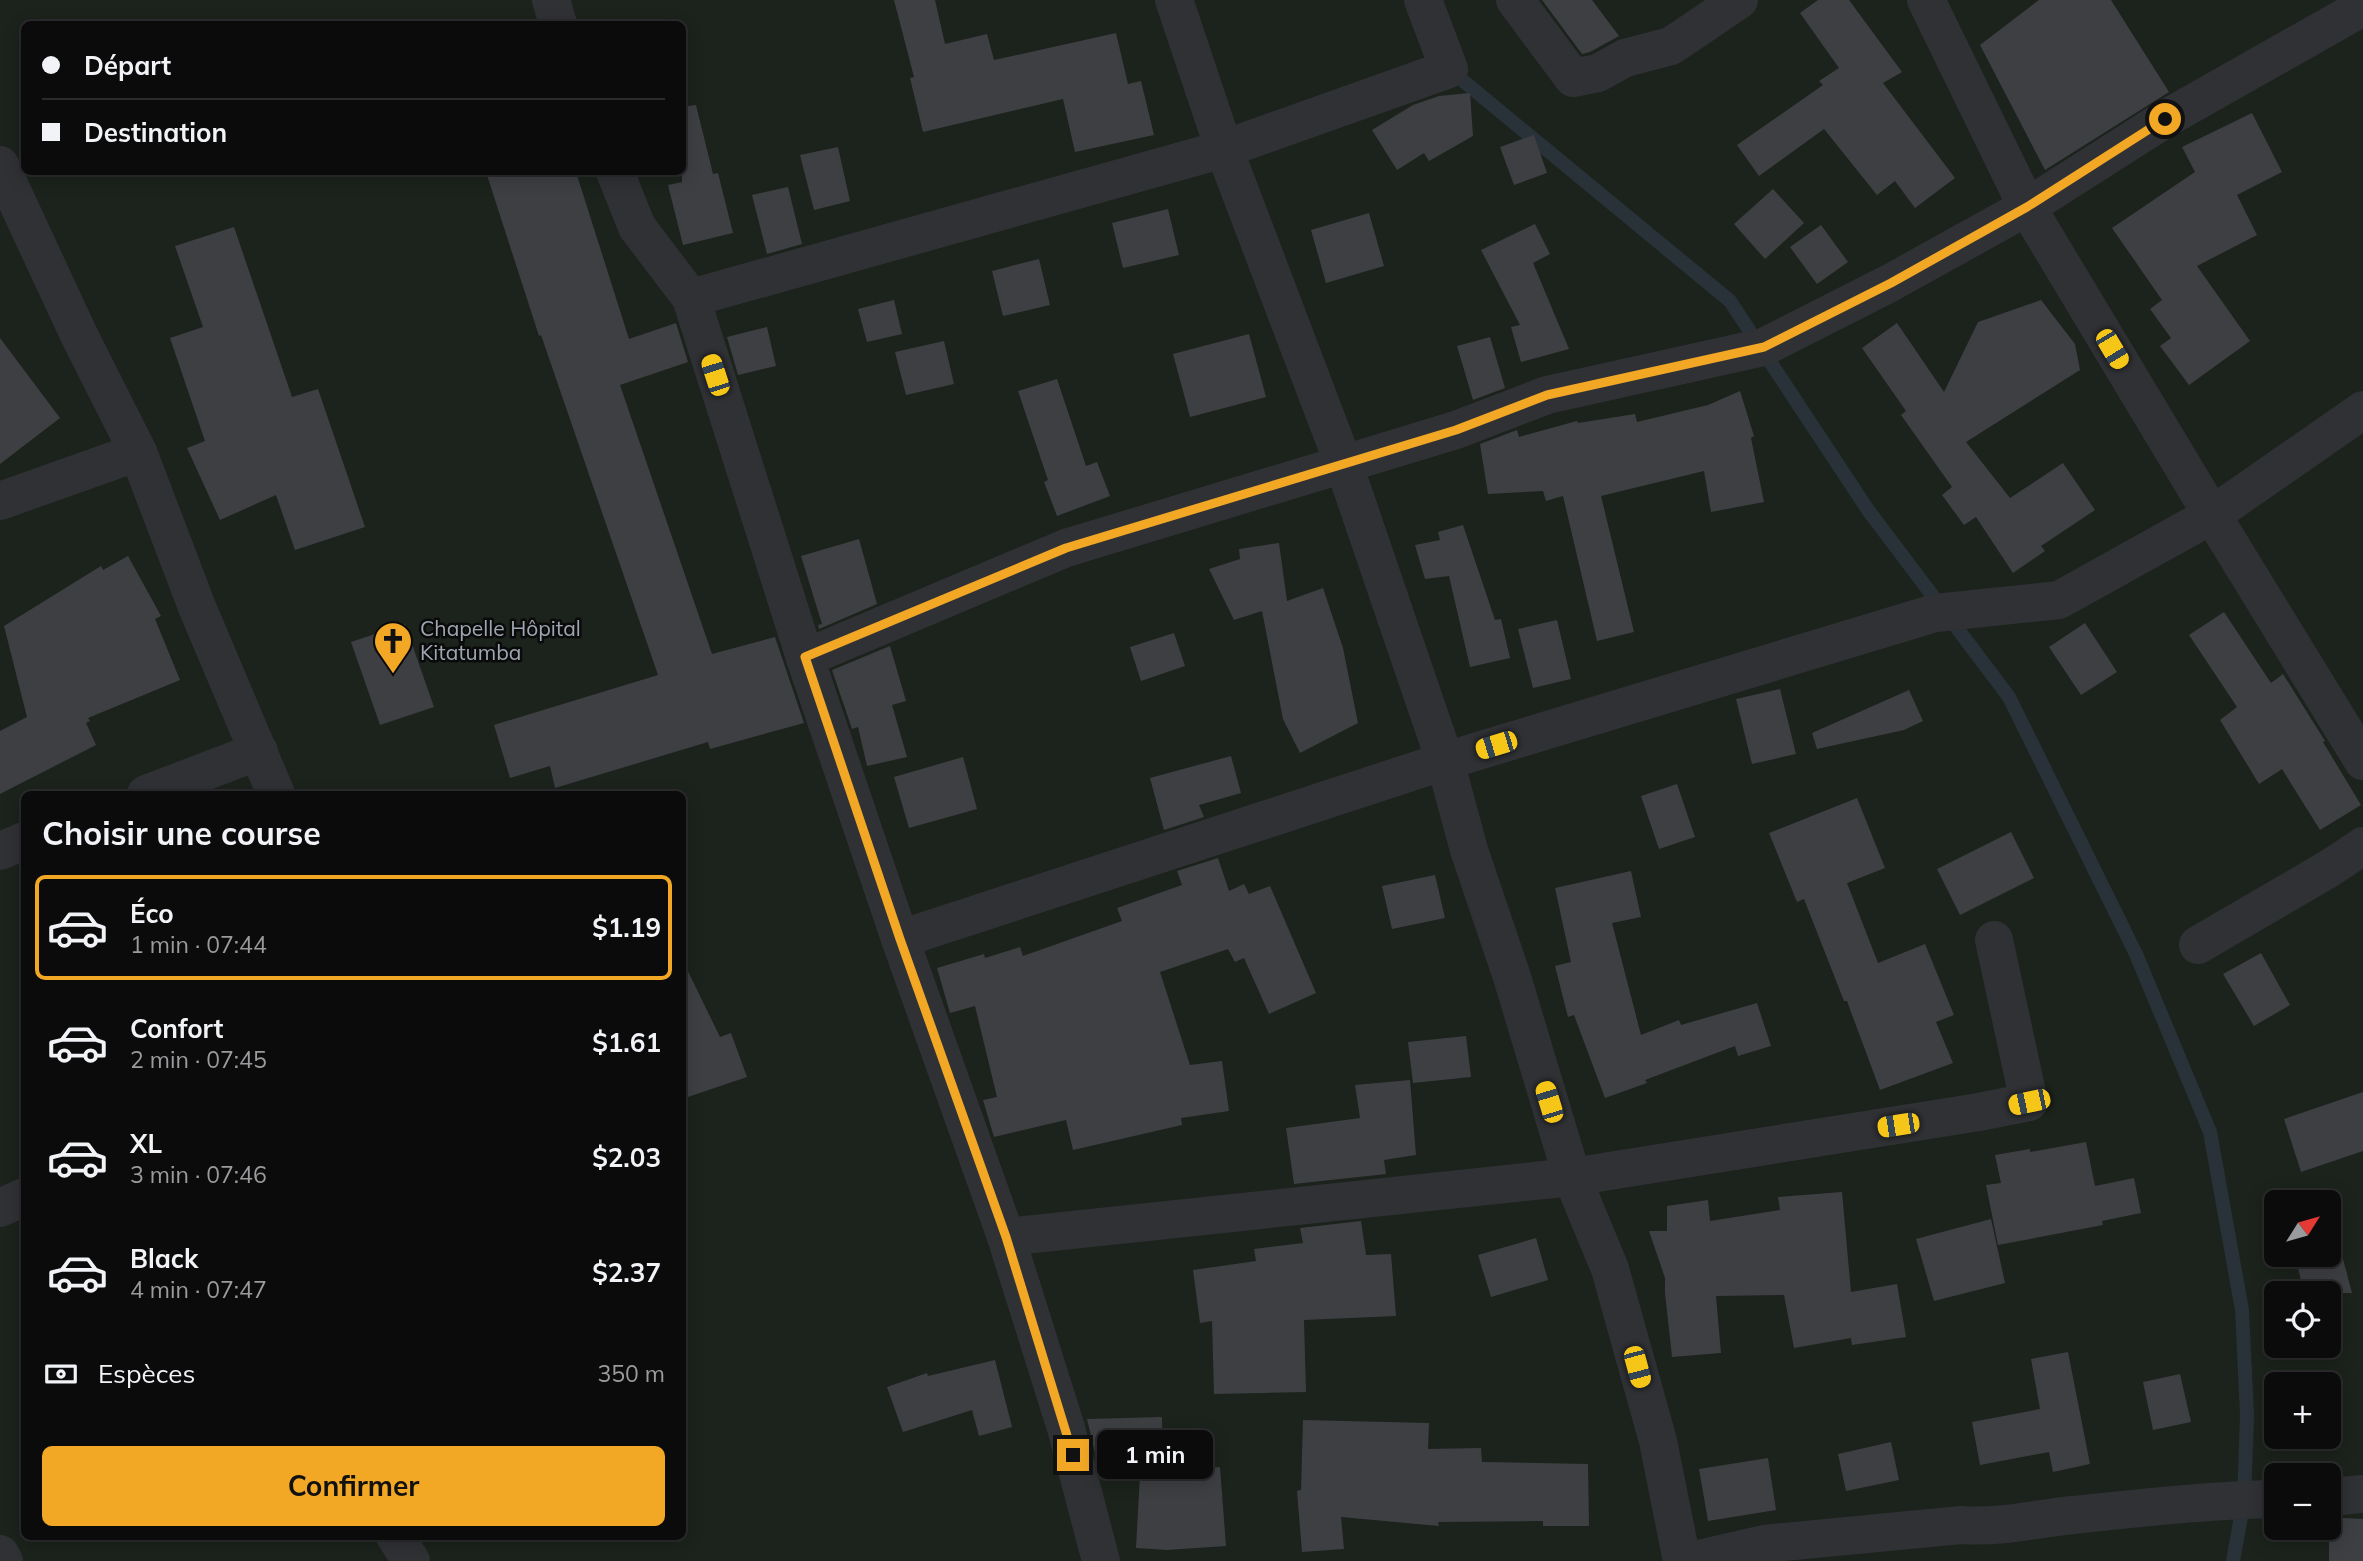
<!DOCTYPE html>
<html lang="fr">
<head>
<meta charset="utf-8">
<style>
  :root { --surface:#0b0b0c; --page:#19191a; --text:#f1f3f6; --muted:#9a9b9d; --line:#2b2b2d; --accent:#f2a725 }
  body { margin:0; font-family:Mulish,sans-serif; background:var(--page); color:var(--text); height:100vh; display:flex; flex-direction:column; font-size:26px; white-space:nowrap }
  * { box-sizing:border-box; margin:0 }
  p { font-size:23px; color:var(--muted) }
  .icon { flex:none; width:38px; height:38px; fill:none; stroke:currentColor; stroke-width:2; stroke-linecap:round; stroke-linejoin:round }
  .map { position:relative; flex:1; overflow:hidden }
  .drawer { position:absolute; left:21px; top:791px; width:665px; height:749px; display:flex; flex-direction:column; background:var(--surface); border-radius:10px; box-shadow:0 4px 18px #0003,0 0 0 2px var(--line) }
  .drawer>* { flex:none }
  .banner { position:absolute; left:21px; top:21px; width:665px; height:154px; border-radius:10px; box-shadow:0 4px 18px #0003,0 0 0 2px var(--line); display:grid; align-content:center; height:154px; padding:0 21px; background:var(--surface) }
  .needle { width:46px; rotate:53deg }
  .fabs { position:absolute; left:2264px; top:1190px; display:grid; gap:14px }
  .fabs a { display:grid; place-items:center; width:77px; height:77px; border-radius:10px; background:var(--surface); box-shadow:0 4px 18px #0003,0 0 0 2px var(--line); font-size:35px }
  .end { position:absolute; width:32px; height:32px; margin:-16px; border:9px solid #f2a725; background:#111; box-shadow:0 0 0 4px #111 }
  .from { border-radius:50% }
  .bubble { position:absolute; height:49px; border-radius:10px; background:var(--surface); box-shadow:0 4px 18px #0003,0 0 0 2px var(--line); font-size:23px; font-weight:700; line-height:49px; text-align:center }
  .car { position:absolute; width:21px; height:42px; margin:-21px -10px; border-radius:9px; box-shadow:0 0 5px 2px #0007; background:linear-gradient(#f5c518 24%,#345 0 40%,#f5c518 0 76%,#345 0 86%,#f5c518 0) }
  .banner b { display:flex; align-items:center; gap:24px; height:66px; font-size:26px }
  .banner b+b { border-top:2px solid var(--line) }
  .banner i { width:18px; height:18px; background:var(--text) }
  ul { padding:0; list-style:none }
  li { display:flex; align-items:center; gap:21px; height:105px; margin:0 14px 10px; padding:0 7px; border:4px solid transparent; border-radius:10px }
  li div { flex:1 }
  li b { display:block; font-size:26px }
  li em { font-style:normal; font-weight:700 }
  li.active { border-color:var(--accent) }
  li>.icon { width:63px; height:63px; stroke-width:1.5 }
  h2 { padding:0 21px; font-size:32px; line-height:84px }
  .pay { display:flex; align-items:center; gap:18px; height:77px; padding:0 21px; font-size:26px }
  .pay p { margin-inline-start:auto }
  .primary-button { display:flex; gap:14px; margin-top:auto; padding:14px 21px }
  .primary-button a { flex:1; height:80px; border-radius:10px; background:var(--accent); color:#111; font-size:28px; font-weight:700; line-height:80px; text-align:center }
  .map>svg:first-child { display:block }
  .green { fill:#1b231c; fill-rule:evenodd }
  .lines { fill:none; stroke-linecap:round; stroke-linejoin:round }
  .stream { stroke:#293238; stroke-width:14 }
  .building { fill:#3e3f43 }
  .minor { stroke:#303135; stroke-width:38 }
  .route { stroke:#f2a725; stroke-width:9 }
  .labels { text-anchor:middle; stroke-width:5; stroke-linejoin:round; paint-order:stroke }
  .poi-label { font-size:21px; fill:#a0a6b1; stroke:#0a0a0b; text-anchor:start }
</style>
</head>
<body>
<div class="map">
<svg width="2363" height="1561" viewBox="0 0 2363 1561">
  <rect width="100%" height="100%" fill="#0f0f10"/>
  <path class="green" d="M0,0H2363V1561H0ZM24,24H682V172H24ZM24,794H682V1536H24ZM2277,1202H2329V1255H2277ZM2277,1293H2329V1346H2277ZM2277,1384H2329V1437H2277ZM2277,1475H2329V1528H2277Z"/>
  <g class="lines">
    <path class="stream" d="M1450,70L1730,301L1868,510L2009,697L2136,954L2210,1132L2242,1310L2247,1415L2244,1500L2233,1561"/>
  </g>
  <g class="building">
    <path d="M894,0H935L945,44L987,34L994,60L1116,33L1128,84L1141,81L1154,135L1075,152L1063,99L923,132L910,78L914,77Z"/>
    <path d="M1542,0H1592L1619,36L1590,52L1582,54Z"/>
    <path d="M1818,0H1849L1902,72L1883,83L1955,178L1915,208L1895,181L1877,195L1824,129L1759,176L1737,145L1823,85L1819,81L1839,68L1800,13Z"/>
    <path d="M2039,0H2111L2169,92L2045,170L1980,45Z"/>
    <path d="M1470,93L1473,136L1429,161L1424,153L1397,170L1372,130L1413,105L1439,96Z"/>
    <path d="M696,105L713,174L718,173L733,233L683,245L668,185L682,182V107Z"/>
    <path d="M2252,113L2282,172L2237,195L2257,235L2197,266L2250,341L2189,385L2160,346L2171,338L2150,309L2162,300L2112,228L2195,172L2182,147Z"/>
    <path d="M1534,135L1547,173L1514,185L1500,147Z"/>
    <path d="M838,147L850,201L814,210L800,155Z"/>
    <path d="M486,172H576L629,339L676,323L688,362L620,385L712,654L775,637L804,723L710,749L708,742L555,788L550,766L510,778L494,725L658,675L541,335L539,336Z"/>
    <path d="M788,187L802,244L767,254L752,195Z"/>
    <path d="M1773,189L1804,223L1765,259L1734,224Z"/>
    <path d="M1168,209L1179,255L1123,268L1112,223Z"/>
    <path d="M1369,213L1384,266L1326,283L1311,230Z"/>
    <path d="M1535,224L1550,254L1533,263L1569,349L1521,362L1511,327L1520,325L1481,250Z"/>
    <path d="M1821,225L1848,262L1817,284L1790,247Z"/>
    <path d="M234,227L292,397L318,389L365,527L295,550L276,495L220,520L187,448L205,441L170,338L203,327L175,246Z"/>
    <path d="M1039,259L1050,305L1003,316L992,271Z"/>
    <path d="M894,300L902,334L867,342L858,309Z"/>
    <path d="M2041,300L2075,344L2080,370L1966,442L2010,498L2063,463L2095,510L2041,546L2045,551L2013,573L1976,517L1964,525L1942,495L1952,487L1901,415L1906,411L1862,348L1897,323L1944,392L1978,322Z"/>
    <path d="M767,327L776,366L738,375L727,337Z"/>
    <path d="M1249,334L1266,397L1190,417L1173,354Z"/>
    <path d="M1490,337L1505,388L1473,400L1457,346Z"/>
    <path d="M0,338L60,418L0,464Z"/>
    <path d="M944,341L954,384L906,395L895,352Z"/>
    <path d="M1057,379L1086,466L1097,462L1110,496L1057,516L1044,482L1048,480L1018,391Z"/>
    <path d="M1740,391L1754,436L1751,438L1764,502L1711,512L1704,471L1601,496L1634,632L1597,641L1563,496L1546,501L1543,491L1488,494L1480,444L1517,430L1519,437L1577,421L1578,423L1635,414L1637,422L1708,405Z"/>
    <path d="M1463,525L1495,620L1501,619L1510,658L1470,667L1449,576L1425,579L1415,545L1440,540L1438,532Z"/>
    <path d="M859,539L877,604L819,629L818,625L822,624L801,556Z"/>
    <path d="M1279,543L1287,601L1323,588L1343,648L1358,723L1300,753L1283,719L1262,611L1234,620L1209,569L1240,559L1239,549Z"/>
    <path d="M128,556L161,616L155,619L180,680L88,718L90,721L86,723L96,745L0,794V731L27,717L4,626L101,566L103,570Z"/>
    <path d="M2224,612L2271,683L2283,674L2325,741L2323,742L2361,805L2320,830L2282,769L2259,784L2220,720L2237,707L2189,635Z"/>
    <path d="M1557,620L1571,679L1533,688L1518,629Z"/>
    <path d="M2085,623L2117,672L2081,695L2049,647Z"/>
    <path d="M405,624L434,707L380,725L351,642Z"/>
    <path d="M1174,633L1185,666L1141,681L1130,647Z"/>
    <path d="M890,646L906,701L892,705L907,757L867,766L858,727L852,729L832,670Z"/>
    <path d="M1780,689L1796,754L1752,764L1736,699Z"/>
    <path d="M1909,690L1923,721L1904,730L1817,749L1812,733Z"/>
    <path d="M1231,756L1241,793L1199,805L1204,817L1164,830L1150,778Z"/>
    <path d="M963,757L977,809L909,828L894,777Z"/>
    <path d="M1677,784L1695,837L1659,849L1641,796Z"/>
    <path d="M1857,798L1885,868L1847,883L1878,963L1925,944L1954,1015L1936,1022L1953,1063L1880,1090L1851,1012L1847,1001H1844L1804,899L1797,902L1769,833Z"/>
    <path d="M2011,832L2034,878L1960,915L1937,869Z"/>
    <path d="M1218,858L1229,891L1244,884L1249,894L1270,886L1316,993L1269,1014L1244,958L1235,962L1228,949L1160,972L1190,1065L1222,1061L1229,1111L1181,1118L1182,1125L1073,1150L1066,1120L994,1137L983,1100L997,1097L975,1006L950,1013L937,968L984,954L985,958L1020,947L1023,956L1122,921L1117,908L1182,885L1177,871Z"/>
    <path d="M1631,871L1641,917L1612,923L1641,1035L1679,1020L1681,1025L1757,1003L1771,1046L1738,1056L1735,1046L1645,1080L1647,1083L1605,1098L1574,1015L1568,1017L1555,966L1571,962L1555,888Z"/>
    <path d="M1435,875L1445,918L1392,929L1382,886Z"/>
    <path d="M2261,953L2290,1005L2254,1026L2223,974Z"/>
    <path d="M682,959L720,1037L731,1033L747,1077L682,1099Z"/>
    <path d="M1466,1036L1471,1077L1413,1083L1408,1042Z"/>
    <path d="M1410,1080L1416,1155L1384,1160L1386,1174L1294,1184L1286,1128L1360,1118L1355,1085Z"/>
    <path d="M2363,1092V1151L2301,1172L2284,1119Z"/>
    <path d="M2086,1142L2095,1186L2134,1178L2141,1213L2102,1221L2103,1225L1998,1245L1986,1185L2001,1183L1995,1155L2030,1149V1152Z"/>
    <path d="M1842,1192L1851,1292L1897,1284L1906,1337L1852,1345L1851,1338L1794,1348L1784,1295L1716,1296L1721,1353L1672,1357L1665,1293V1278L1649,1231H1667V1206L1708,1200L1710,1221L1780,1210L1778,1197Z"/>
    <path d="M1991,1219L2005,1283L1934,1301L1916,1239Z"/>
    <path d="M1361,1221L1366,1255L1391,1254L1396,1316L1304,1320L1306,1392L1214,1394L1212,1321L1200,1323L1193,1270L1256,1261L1254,1249L1303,1243L1300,1228Z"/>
    <path d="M1536,1238L1548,1280L1491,1297L1478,1255Z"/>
    <path d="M2295,1255H2342L2352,1293H2304Z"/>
    <path d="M2068,1352L2090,1464L2053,1472L2049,1452L1980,1465L1972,1422L2040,1409L2031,1359Z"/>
    <path d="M995,1360L1012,1427L979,1436L972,1410L903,1432L887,1387L927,1373L928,1376Z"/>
    <path d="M2180,1374L2191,1422L2153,1430L2143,1382Z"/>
    <path d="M1162,1417L1163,1463L1098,1465L1087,1419Z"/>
    <path d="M1303,1420L1429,1423L1428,1449L1481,1448L1482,1462L1588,1464L1589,1526H1543V1521L1438,1522L1439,1526L1341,1517L1344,1549L1302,1552L1297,1491L1301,1490Z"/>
    <path d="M1891,1442L1899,1480L1846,1491L1838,1454Z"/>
    <path d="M1768,1458L1776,1510L1708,1521L1699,1469Z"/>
    <path d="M1220,1467L1226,1546L1167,1550L1136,1548L1140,1474Z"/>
    <path d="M2344,1518L2363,1519V1561H2329V1519Z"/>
  </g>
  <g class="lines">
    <g class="minor">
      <path d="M551,0L558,24"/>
      <path d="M1174,0L1224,149L1344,465L1445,761L1469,850L1512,977L1572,1177L1610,1269L1658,1441L1682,1561"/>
      <path d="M1515,0L1573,78L1598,73L1625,58L1671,46L1739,0"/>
      <path d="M1926,0L2027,207L2212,515L2363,761"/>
      <path d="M0,165L79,335L138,452L197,607L276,794"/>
      <path d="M615,172L637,227L691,298L805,658L900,939L1006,1237L1066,1428L1101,1561"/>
      <path d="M691,298L1224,149L1449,69L1423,0"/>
      <path d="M0,501L138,452"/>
      <path d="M805,658L1066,548L1456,430L1547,395L1764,347L1890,283L2027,207L2165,119L2363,7"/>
      <path d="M146,794L259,751"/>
      <path d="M0,851L24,841"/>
      <path d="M900,939L1445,761L1935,613L2059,600L2212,515L2363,410"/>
      <path d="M2198,945L2330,868L2363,846"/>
      <path d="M0,1208L24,1197"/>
      <path d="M1006,1237L1572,1177L1979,1112L2029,1102L1994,940"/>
      <path d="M2329,1497L2363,1494"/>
      <path d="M395,1536L411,1561"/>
      <path d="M0,1554L4,1561"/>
      <path d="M1690,1561L1764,1544L1961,1525C2000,1528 2034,1519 2073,1515C2140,1508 2209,1500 2277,1499"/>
    </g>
  </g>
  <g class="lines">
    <path class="route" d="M1073,1455L1006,1237L900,939L805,657L1066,548L1456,430L1547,395L1764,347L1891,283L2027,207L2165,119"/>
  </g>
  <defs>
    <symbol id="church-pin" viewBox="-11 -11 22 30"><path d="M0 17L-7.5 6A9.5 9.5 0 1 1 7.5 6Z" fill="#f2a725" stroke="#0a0a0b"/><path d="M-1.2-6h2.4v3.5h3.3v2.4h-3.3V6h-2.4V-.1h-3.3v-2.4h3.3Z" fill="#111"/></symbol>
  </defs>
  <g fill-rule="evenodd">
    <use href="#church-pin" x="371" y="619" width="44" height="60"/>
  </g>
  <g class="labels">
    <g class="poi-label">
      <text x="420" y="636">Chapelle Hôpital<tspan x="420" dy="24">Kitatumba</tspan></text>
    </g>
  </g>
</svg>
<div class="fabs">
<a><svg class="needle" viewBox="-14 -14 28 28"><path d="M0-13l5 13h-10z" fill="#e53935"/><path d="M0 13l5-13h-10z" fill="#9a9b9d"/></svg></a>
<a><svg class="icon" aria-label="locate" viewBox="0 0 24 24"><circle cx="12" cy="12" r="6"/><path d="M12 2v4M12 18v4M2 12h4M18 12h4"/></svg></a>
<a>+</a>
<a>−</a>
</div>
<i class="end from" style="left:2165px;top:119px"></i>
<i class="end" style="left:1073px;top:1455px"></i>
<div class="bubble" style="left:1097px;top:1430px;width:116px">1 min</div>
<i class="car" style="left:2112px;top:349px;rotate:149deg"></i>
<i class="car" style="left:715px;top:375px;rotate:342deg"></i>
<i class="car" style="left:1496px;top:745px;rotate:253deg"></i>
<i class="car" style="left:1549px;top:1102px;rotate:343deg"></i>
<i class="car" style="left:2029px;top:1102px;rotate:258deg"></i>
<i class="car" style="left:1898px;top:1125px;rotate:261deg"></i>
<i class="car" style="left:1637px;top:1367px;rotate:165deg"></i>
<div class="banner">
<b><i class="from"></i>Départ</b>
<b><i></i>Destination</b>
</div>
<section class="drawer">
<h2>Choisir une course</h2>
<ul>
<li class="active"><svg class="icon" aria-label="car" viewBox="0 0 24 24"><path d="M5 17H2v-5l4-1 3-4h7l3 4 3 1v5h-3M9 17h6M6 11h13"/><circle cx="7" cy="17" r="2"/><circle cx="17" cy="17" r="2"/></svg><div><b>Éco</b><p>1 min · 07:44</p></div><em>$1.19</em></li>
<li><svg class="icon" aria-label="car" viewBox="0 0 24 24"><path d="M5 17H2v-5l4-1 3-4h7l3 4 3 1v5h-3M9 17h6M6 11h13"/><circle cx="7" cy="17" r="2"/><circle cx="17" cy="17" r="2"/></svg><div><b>Confort</b><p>2 min · 07:45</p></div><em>$1.61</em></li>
<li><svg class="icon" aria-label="car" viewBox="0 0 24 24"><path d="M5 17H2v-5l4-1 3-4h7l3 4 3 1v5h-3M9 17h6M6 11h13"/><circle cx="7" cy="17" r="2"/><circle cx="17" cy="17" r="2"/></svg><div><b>XL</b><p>3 min · 07:46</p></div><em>$2.03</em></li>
<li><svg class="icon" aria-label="car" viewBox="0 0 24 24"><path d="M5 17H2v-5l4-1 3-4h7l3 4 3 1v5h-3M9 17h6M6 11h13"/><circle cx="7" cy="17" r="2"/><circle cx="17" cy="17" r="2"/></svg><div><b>Black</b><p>4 min · 07:47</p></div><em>$2.37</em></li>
</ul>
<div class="pay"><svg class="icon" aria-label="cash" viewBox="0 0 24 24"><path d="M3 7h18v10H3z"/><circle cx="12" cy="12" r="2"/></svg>Espèces<p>350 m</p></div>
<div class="primary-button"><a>Confirmer</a></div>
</section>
</div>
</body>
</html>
